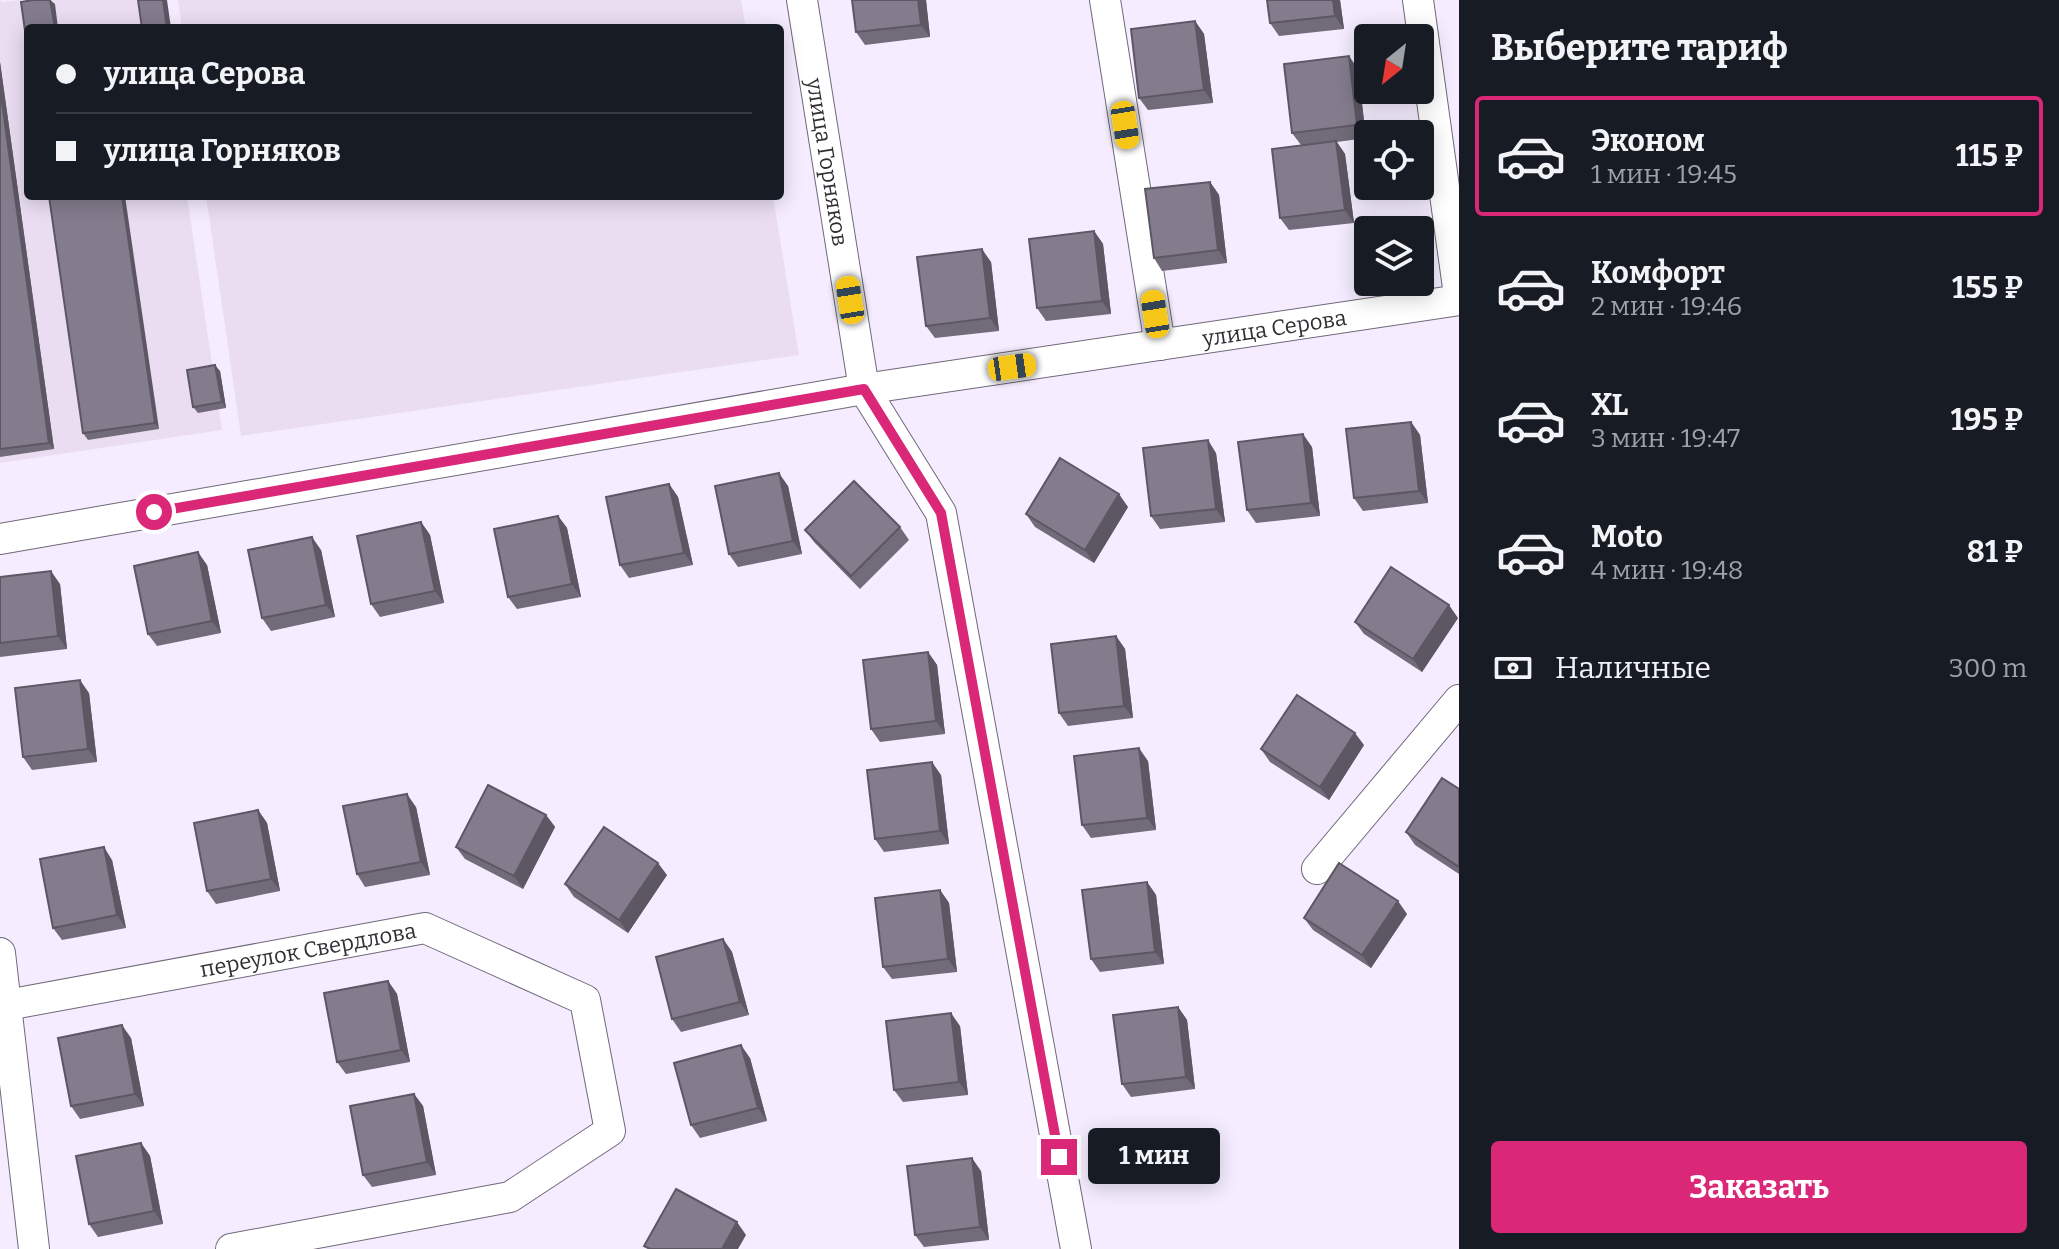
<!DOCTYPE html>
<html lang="ru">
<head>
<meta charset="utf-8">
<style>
  :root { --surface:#171b24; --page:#242831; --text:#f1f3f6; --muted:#9ea1a6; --line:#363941; --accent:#db2777 }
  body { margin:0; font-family:Bitter,serif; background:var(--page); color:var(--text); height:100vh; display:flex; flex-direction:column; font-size:30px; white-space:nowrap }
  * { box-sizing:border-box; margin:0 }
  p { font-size:26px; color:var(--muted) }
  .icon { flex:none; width:44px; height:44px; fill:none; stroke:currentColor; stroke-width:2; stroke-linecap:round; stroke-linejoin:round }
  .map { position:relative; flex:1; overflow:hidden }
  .side { display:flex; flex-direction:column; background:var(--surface); width:600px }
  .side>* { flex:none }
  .banner { position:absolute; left:24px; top:24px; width:760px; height:176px; border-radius:8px; box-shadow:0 4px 20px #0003; display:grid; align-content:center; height:176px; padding:0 32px; background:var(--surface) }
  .needle { width:52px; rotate:210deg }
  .buttons { position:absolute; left:1354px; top:24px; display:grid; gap:16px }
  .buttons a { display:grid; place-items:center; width:80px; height:80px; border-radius:8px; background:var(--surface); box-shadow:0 4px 20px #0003; font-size:40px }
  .end { position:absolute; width:36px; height:36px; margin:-18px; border:10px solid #db2777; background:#fff; box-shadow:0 0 0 4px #fff }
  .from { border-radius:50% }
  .bubble { position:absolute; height:56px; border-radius:8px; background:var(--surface); box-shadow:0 4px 20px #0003; font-size:26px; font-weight:700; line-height:56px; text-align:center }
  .car { position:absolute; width:24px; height:48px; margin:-24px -12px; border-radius:10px; box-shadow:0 0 6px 2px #0007; background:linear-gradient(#f5c518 24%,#345 0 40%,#f5c518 0 76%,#345 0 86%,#f5c518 0) }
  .banner b { display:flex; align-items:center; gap:28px; height:76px; font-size:30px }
  .banner b+b { border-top:2px solid var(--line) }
  .banner i { width:20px; height:20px; background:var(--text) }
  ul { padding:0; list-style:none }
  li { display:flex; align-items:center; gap:24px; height:120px; margin:0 16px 12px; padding:0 16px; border:4px solid transparent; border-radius:8px }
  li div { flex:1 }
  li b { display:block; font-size:30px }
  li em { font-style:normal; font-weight:700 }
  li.on { border-color:var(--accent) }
  li>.icon { width:72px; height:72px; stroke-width:1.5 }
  h2 { padding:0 32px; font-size:36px; line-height:96px }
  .pay { display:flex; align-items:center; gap:20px; height:88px; padding:0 32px; font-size:30px }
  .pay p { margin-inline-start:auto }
  .primary-button { display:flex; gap:16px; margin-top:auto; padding:16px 32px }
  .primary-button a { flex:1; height:92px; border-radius:8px; background:var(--accent); color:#fff; font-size:32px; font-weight:700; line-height:92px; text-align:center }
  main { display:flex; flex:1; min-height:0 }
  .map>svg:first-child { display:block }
  .industrial { fill:#eaddf2 }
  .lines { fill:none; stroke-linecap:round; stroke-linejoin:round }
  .street-casing { stroke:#706878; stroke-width:32 }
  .street { stroke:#fff; stroke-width:30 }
  .wall { fill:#726b79 }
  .shaded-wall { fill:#5c5763 }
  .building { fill:#847c8d; stroke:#5c5763; stroke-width:2 }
  .route { stroke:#db2777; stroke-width:10 }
  .labels { text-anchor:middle; stroke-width:6; stroke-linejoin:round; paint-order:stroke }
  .street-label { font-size:22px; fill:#312e34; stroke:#fefefe }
</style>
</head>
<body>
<main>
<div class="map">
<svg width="1459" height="1249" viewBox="0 0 1459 1249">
  <rect width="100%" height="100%" fill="#f5edff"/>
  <g class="industrial">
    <path d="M0,0L2,2L19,0H158L162,28H28V196H187L222,430L0,463Z"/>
    <path d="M178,0H741L746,28H182Z"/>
    <path d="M206,196H773L799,355L241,436Z"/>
  </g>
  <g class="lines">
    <defs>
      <g id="street">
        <path id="s1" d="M802,0L864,389L941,513L1076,1249"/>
        <path d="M1105,0L1160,345"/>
        <path d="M1418,0L1459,295"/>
        <path id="s2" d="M0,539L864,389L1459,300"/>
        <path d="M1317,869L1459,700"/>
        <path d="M0,953L34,1249"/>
        <path id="s3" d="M7,1005L425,928L585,1000L610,1131L510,1197L231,1249"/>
      </g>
    </defs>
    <use href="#street" class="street-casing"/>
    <use href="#street" class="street"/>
  </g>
  <g class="wall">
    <path d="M926,0L930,37L865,45L856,32Z"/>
    <path d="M1340,0L1344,29L1279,36L1270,23Z"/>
    <path d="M1195,21L1204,34L1213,103L1148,110L1139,98Z"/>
    <path d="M0,62L54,449L0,457Z"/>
    <path d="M1358,69L1366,138L1337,142L1345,154L1354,223L1289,230L1280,218L1301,145L1292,133Z"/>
    <path d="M1210,182L1219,195L1227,263L1162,271L1154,258Z"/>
    <path d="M49,196L159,429L88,440L83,433Z"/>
    <path d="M1094,231L1103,244L1111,314L1046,321L1037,308Z"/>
    <path d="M991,262L999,331L935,338L926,326Z"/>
    <path d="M220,371L226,408L198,413L193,407Z"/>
    <path d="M1411,422L1420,435L1428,503L1363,511L1354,498Z"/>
    <path d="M1312,447L1320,516L1256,523L1247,510Z"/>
    <path d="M1216,453L1225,522L1160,529L1151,516Z"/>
    <path d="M669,484L678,497L693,565L629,578L620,565Z"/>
    <path d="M788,486L802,554L738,567L729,554Z"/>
    <path d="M1128,507L1094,563L1035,527L1026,514Z"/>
    <path d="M558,516L567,528L581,597L517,609L508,597Z"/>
    <path d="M421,522L430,535L444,603L380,617L371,604Z"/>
    <path d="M900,527L909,540L860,589L814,542L805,530Z"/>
    <path d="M321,550L335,617L271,631L262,618Z"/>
    <path d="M207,565L221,633L157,646L148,634Z"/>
    <path d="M0,577L60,584L67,649L0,657Z"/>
    <path d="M1458,618L1422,672L1364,634L1355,622Z"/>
    <path d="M1116,636L1125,649L1133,718L1068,726L1059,713Z"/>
    <path d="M928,652L937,665L945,734L880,742L871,729Z"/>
    <path d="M89,693L97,762L32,770L23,757Z"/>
    <path d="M1364,745L1329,800L1270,762L1261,749Z"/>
    <path d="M1148,761L1156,830L1091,838L1082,825Z"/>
    <path d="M941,775L949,844L884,852L875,839Z"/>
    <path d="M1459,789V874L1415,845L1406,832Z"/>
    <path d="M416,807L430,875L365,887L357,874Z"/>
    <path d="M258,810L267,823L280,891L216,904L207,891Z"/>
    <path d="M546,815L555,827L523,889L465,859L456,847Z"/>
    <path d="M112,860L126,928L62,940L53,928Z"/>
    <path d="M667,875L628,933L574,897L565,884Z"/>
    <path d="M1147,882L1156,895L1164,964L1100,972L1091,959Z"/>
    <path d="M940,890L949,903L957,972L892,979L883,967Z"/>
    <path d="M1407,914L1371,968L1313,930L1304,918Z"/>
    <path d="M723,939L732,952L749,1015L681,1032L672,1019Z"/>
    <path d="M388,981L397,994L410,1062L346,1074L337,1062Z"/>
    <path d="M1178,1007L1187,1020L1195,1089L1131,1097L1122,1084Z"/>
    <path d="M960,1026L968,1095L903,1102L894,1090Z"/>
    <path d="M131,1038L144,1106L80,1119L71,1106Z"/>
    <path d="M750,1058L767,1121L700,1138L691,1125Z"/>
    <path d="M414,1094L423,1106L436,1175L372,1187L363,1175Z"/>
    <path d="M141,1143L150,1156L163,1224L98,1237L89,1224Z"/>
    <path d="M981,1171L989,1240L924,1247L915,1235Z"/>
  </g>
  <g class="shaded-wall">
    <path d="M50,0L55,4L58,28H55Z"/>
    <path d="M163,0H167L171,28H167Z"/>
    <path d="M918,0H926L930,37L921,25Z"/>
    <path d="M1333,0H1340L1344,29L1335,16Z"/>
    <path d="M1195,21L1204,34L1213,103L1204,90Z"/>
    <path d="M1349,56L1358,69L1366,138L1357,125Z"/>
    <path d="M0,62L54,449L49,443L0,88Z"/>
    <path d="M1336,141L1345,154L1354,223L1345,210Z"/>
    <path d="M1210,182L1219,195L1227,263L1218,250Z"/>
    <path d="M122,196H125L159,429L155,423Z"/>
    <path d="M1094,231L1103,244L1111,314L1102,301Z"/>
    <path d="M982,249L991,262L999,331L990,318Z"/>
    <path d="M215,365L220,371L226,408L222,402Z"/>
    <path d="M1411,422L1420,435L1428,503L1419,491Z"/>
    <path d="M1303,434L1312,447L1320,516L1311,503Z"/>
    <path d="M1208,440L1216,453L1225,522L1216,509Z"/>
    <path d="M779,473L788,486L802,554L793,541Z"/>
    <path d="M669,484L678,497L693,565L684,553Z"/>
    <path d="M1119,494L1128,507L1094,563L1085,550Z"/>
    <path d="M558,516L567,528L581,597L572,584Z"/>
    <path d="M421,522L430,535L444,603L435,591Z"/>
    <path d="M312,537L321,550L335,617L326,605Z"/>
    <path d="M198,552L207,565L221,633L212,621Z"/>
    <path d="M51,571L60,584L67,649L58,636Z"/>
    <path d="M1449,605L1458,618L1422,672L1413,659Z"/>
    <path d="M1116,636L1125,649L1133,718L1124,706Z"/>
    <path d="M928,652L937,665L945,734L936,721Z"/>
    <path d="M80,680L89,693L97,762L88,749Z"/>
    <path d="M1355,733L1364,745L1329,800L1320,787Z"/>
    <path d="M1139,748L1148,761L1156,830L1147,818Z"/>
    <path d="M932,762L941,775L949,844L940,831Z"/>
    <path d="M407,794L416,807L430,875L421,862Z"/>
    <path d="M258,810L267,823L280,891L271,879Z"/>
    <path d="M546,815L555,827L523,889L514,876Z"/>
    <path d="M104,847L112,860L126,928L117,915Z"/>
    <path d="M658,863L667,875L628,933L619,920Z"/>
    <path d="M1147,882L1156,895L1164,964L1155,952Z"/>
    <path d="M940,890L949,903L957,972L948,959Z"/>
    <path d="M1398,901L1407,914L1371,968L1362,955Z"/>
    <path d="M723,939L732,952L749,1015L740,1002Z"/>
    <path d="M388,981L397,994L410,1062L401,1050Z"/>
    <path d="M1178,1007L1187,1020L1195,1089L1186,1077Z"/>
    <path d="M951,1013L960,1026L968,1095L959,1082Z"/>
    <path d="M122,1025L131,1038L144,1106L135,1094Z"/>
    <path d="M741,1045L750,1058L767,1121L758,1108Z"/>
    <path d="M414,1094L423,1106L436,1175L427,1162Z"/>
    <path d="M141,1143L150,1156L163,1224L154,1211Z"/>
    <path d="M972,1158L981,1171L989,1240L980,1227Z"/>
    <path d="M737,1222L746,1235L738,1249H722Z"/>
  </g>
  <g class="building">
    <path d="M33,0H50L55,28H28V52L21,2Z"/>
    <path d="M138,0H163L167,28H142Z"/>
    <path d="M852,0H918L921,25L856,32Z"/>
    <path d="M1267,0H1333L1335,16L1270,23Z"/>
    <path d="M1195,21L1204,90L1139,98L1131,29Z"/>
    <path d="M1349,56L1357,125L1292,133L1284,64Z"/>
    <path d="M0,88L49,443L0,449Z"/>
    <path d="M1336,141L1345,210L1280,218L1272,149Z"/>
    <path d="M1210,182L1218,250L1154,258L1145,189Z"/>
    <path d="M49,196H122L155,423L83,433Z"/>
    <path d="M1094,231L1102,301L1037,308L1029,239Z"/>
    <path d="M982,249L990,318L926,326L917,257Z"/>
    <path d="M215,365L222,402L193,407L187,370Z"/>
    <path d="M1411,422L1419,491L1354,498L1346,429Z"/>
    <path d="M1303,434L1311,503L1247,510L1238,442Z"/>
    <path d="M1208,440L1216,509L1151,516L1143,448Z"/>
    <path d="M1060,458L1119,494L1085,550L1026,514Z"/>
    <path d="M779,473L793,541L729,554L715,486Z"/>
    <path d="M854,481L900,527L851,576L805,530Z"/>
    <path d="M669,484L684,553L620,565L606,497Z"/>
    <path d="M558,516L572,584L508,597L494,529Z"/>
    <path d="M421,522L435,591L371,604L357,536Z"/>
    <path d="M312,537L326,605L262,618L248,550Z"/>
    <path d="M198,552L212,621L148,634L134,566Z"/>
    <path d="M1391,567L1449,605L1413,659L1355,622Z"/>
    <path d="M51,571L58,636L0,643V577Z"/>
    <path d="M1116,636L1124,706L1059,713L1051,644Z"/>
    <path d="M928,652L936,721L871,729L863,660Z"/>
    <path d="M80,680L88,749L23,757L15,688Z"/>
    <path d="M1297,695L1355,733L1320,787L1261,749Z"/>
    <path d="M1139,748L1147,818L1082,825L1074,756Z"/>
    <path d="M932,762L940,831L875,839L867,770Z"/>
    <path d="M1442,778L1459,789V867L1406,832Z"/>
    <path d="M488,785L546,815L514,876L456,847Z"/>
    <path d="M407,794L421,862L357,874L343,806Z"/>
    <path d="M258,810L271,879L207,891L194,823Z"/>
    <path d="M604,827L658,863L619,920L565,884Z"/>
    <path d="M104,847L117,915L53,928L40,859Z"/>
    <path d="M1339,863L1398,901L1362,955L1304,918Z"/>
    <path d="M1147,882L1155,952L1091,959L1082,890Z"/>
    <path d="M940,890L948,959L883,967L875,898Z"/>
    <path d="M723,939L740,1002L672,1019L656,957Z"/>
    <path d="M388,981L401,1050L337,1062L324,993Z"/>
    <path d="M1178,1007L1186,1077L1122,1084L1113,1015Z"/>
    <path d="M951,1013L959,1082L894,1090L886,1021Z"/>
    <path d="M122,1025L135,1094L71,1106L58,1038Z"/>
    <path d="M741,1045L758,1108L691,1125L674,1063Z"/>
    <path d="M414,1094L427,1162L363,1175L350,1106Z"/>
    <path d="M141,1143L154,1211L89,1224L76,1156Z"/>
    <path d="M972,1158L980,1227L915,1235L907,1166Z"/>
    <path d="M676,1189L737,1222L722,1249H650L644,1246Z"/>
  </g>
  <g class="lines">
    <path class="route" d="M154,512L864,389L941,513L1059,1157"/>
  </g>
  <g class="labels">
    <g class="street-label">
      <text dy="8" stroke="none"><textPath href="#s1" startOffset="164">улица Горняков</textPath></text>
      <text dy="8" stroke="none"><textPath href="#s2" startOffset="1292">улица Серова</textPath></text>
      <text dy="8" stroke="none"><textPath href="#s3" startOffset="306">переулок Свердлова</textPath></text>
    </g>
  </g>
</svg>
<div class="buttons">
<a><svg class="needle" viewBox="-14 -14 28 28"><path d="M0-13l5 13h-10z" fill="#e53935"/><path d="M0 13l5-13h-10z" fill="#9ea1a6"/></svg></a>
<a><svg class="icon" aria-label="locate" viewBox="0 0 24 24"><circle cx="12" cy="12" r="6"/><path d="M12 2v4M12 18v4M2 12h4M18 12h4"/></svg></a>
<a><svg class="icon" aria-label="layers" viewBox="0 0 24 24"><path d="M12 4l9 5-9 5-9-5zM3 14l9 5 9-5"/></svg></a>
</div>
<i class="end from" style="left:154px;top:512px"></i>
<i class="end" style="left:1059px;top:1157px"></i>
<div class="bubble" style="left:1088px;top:1128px;width:132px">1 мин</div>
<i class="car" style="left:1125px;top:125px;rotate:171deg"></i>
<i class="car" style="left:850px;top:300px;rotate:351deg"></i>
<i class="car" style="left:1155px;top:314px;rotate:351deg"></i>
<i class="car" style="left:1012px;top:367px;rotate:82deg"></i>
<div class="banner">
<b><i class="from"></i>улица Серова</b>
<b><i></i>улица Горняков</b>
</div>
</div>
<section class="side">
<h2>Выберите тариф</h2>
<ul>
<li class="on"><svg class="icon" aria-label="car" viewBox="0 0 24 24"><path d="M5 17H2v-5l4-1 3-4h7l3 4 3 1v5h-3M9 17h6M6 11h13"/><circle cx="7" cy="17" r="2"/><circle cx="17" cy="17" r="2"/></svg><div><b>Эконом</b><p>1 мин · 19:45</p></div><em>115 ₽</em></li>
<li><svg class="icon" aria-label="car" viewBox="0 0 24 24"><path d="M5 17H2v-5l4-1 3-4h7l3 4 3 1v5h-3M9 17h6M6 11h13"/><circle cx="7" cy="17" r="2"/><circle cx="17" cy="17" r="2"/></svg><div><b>Комфорт</b><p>2 мин · 19:46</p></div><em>155 ₽</em></li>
<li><svg class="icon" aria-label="car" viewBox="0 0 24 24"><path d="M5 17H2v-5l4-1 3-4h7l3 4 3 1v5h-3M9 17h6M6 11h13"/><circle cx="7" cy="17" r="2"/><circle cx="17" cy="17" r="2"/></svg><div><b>XL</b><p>3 мин · 19:47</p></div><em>195 ₽</em></li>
<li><svg class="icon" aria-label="car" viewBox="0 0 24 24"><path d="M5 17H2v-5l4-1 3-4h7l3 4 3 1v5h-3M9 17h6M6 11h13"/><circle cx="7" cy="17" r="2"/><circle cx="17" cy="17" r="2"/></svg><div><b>Moto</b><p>4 мин · 19:48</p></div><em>81 ₽</em></li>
</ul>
<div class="pay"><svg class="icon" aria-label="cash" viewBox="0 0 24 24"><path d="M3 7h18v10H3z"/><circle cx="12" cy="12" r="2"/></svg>Наличные<p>300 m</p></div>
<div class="primary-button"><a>Заказать</a></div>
</section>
</main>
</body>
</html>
